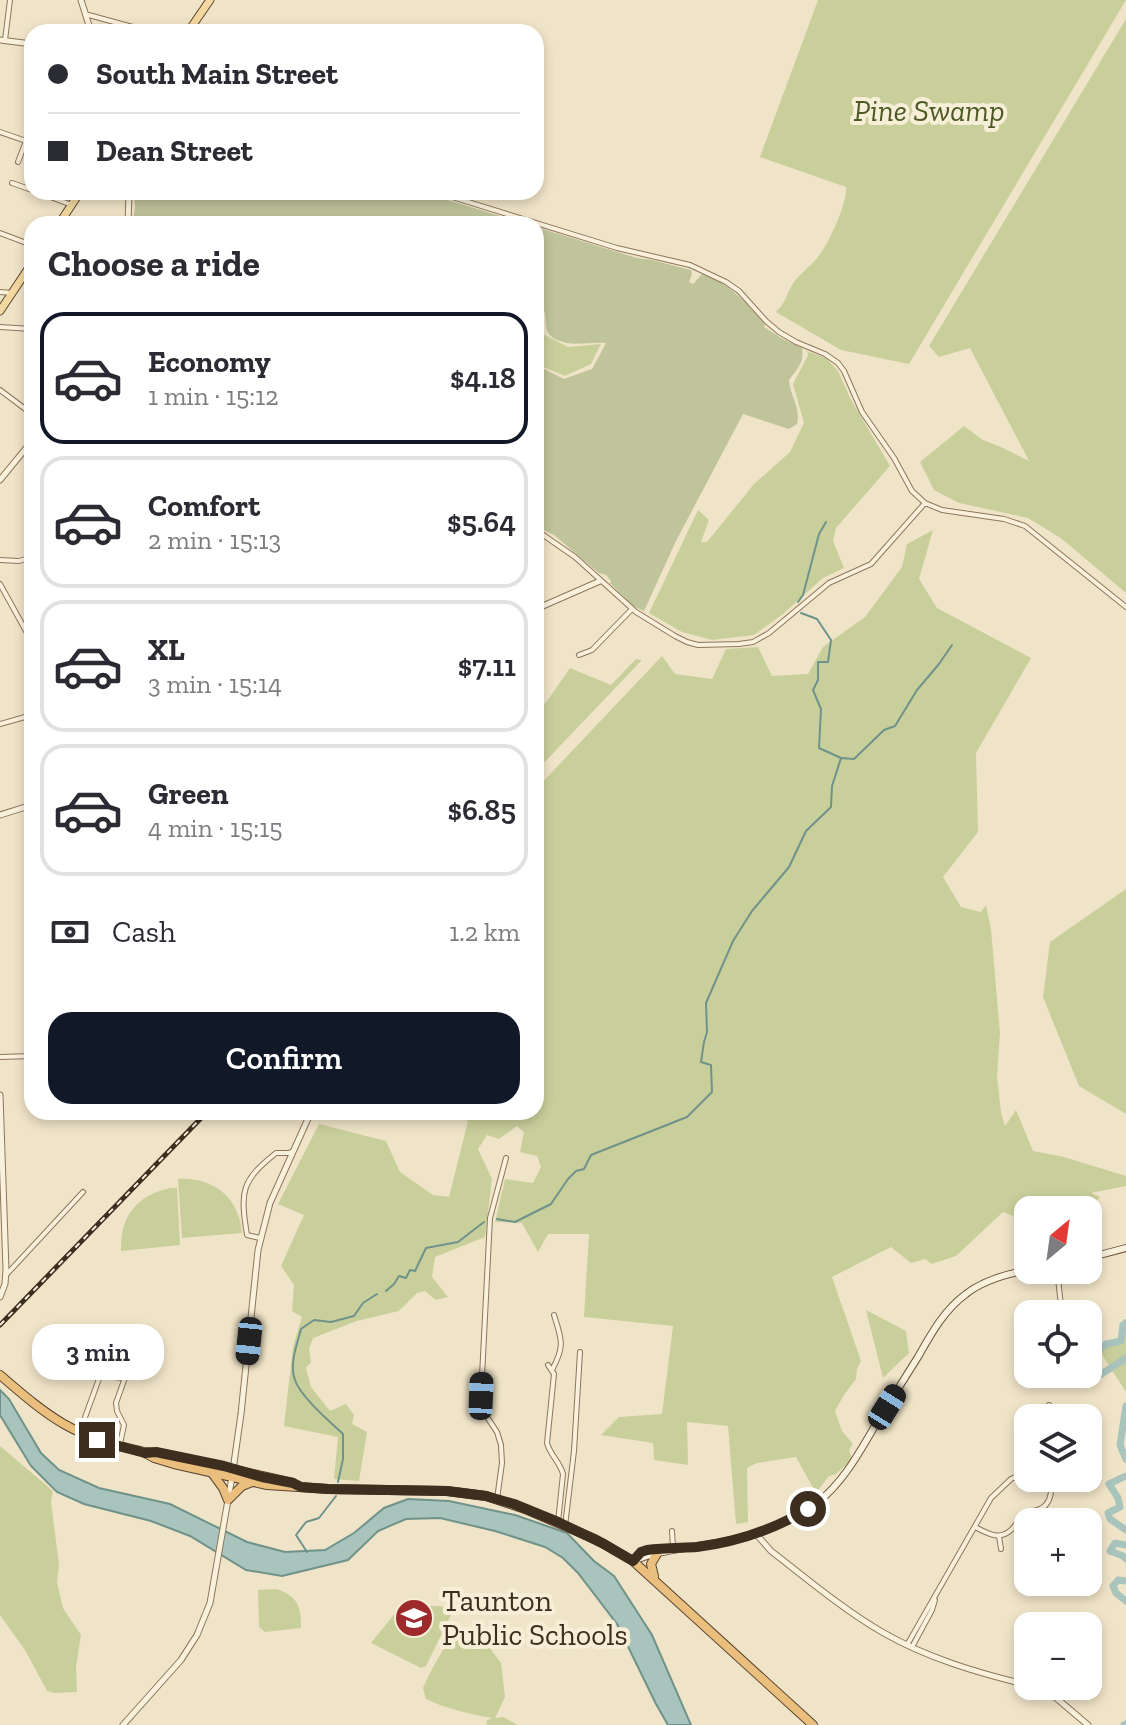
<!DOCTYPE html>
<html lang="en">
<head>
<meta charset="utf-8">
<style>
  :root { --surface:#fff; --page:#f2f2f3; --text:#2b2b33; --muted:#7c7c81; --line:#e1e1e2; --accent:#111827 }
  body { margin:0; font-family:"Zilla Slab",serif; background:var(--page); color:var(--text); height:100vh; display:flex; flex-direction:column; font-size:30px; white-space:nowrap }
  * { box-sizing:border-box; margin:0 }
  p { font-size:26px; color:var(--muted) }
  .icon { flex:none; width:44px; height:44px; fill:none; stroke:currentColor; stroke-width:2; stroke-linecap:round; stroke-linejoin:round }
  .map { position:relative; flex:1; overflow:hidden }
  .panel { position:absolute; left:24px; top:216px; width:520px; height:904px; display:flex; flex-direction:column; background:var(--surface); border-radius:24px; box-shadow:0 4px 12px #0003 }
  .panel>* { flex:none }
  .guide { position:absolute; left:24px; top:24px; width:520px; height:176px; border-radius:24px; box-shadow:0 4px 12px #0003; display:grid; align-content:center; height:176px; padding:0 24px; background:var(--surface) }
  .needle { width:52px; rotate:29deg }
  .controls { position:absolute; left:1014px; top:1196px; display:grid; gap:16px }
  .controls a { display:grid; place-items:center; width:88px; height:88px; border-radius:16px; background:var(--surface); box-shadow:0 4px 12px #0003; font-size:40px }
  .end { position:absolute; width:36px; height:36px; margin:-18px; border:10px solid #3d2e20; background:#fff; box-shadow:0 0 0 4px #fff }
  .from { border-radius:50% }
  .bubble { position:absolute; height:56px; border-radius:24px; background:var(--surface); box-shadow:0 4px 12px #0003; font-size:26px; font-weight:600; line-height:56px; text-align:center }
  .car { position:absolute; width:24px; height:48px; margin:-24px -12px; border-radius:10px; box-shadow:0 0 6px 2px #0007; background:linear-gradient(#222 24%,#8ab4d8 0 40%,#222 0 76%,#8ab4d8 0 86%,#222 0) }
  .guide b { display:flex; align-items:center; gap:28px; height:76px; font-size:30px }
  .guide b+b { border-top:2px solid var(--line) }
  .guide i { width:20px; height:20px; background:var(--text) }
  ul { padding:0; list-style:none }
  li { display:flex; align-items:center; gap:24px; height:132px; margin:0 16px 12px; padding:0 8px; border:4px solid var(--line); border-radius:24px }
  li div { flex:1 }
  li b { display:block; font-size:30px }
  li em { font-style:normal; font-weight:600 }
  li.current { border-color:var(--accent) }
  li>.icon { width:72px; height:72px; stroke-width:1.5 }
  h2 { padding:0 24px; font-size:36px; line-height:96px }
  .pay { display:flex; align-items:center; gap:20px; height:88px; padding:0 24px; font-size:30px }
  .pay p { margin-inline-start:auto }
  .cta { display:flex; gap:16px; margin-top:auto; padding:16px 24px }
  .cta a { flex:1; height:92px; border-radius:24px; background:var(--accent); color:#fff; font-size:32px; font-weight:600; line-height:92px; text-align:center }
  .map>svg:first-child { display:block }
  .green { fill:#c9cf9b }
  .cemetery { fill:#bfc49a }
  .water { fill:#a9c4bc; stroke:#6f938a; stroke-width:2 }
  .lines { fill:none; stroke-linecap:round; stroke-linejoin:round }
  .stream { stroke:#6f938a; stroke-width:2 }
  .river { stroke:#a9c4bc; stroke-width:7 }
  .minor-casing { stroke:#8d765c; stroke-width:6 }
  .tertiary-casing { stroke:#8d765c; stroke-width:7 }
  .secondary-casing { stroke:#6f573f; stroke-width:8 }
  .primary-casing { stroke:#5b4430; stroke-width:9 }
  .trunk-casing { stroke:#5b4430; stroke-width:10 }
  .minor { stroke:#faf1dc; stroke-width:4 }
  .tertiary { stroke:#faf1dc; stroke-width:5 }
  .secondary { stroke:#faf1dc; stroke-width:6 }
  .primary { stroke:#f3d9a0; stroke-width:7 }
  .trunk { stroke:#eabe7c; stroke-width:8 }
  .rail-casing { stroke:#3d2e20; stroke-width:5 }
  .rail { stroke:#f7eed8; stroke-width:2; stroke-dasharray:6; stroke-linecap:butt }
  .route { stroke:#3d2e20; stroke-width:10 }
  .labels { text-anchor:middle; stroke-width:8; stroke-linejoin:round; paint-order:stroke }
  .park-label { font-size:30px; font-style:italic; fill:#4d5a26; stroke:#f7eed8 }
  .poi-label { font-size:30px; fill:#3d2e20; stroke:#f7eed8; text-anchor:start }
</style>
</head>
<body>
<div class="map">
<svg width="1126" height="1725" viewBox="0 0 1126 1725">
  <rect width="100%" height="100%" fill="#f0e4c8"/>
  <g class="green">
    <path d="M818,0H1126L909,364L841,350L776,312C787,301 785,297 792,285C798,275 810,267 818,257C828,245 848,202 846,187L760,157Z"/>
    <path d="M1126,19V593L1062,539L1028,518L959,503L934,490L920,462L964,426L983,440L1001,447L1029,461L970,348L939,357L929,346Z"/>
    <path d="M536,305L539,306L543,334L568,347L601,344L591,364L565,376L536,364Z"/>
    <path d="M807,351L826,358L838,371L850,398L890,466L836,528L833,541L844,568L823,578L783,614L754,635L712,640L682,632L649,613L698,510L709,520L701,542H707L754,484L790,452L804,423L793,384L808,355Z"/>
    <path d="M933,530L919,579L937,608L1031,658L976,753L978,832L943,877L961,907L981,912L986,905L991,929L1000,1033L997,1076L1001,1112L1005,1126L1016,1110L1033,1151L1064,1157L1126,1176V1186L1091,1193L1100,1197L1087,1210H1028V1222L1003,1212L956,1256L932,1264L925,1259L911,1263L891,1247L832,1277L861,1361L857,1369L856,1379L844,1395L835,1411L842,1431L853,1444L849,1450L852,1459L836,1474L829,1476L816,1493L796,1457L757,1463L747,1468L748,1522L736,1524L728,1426L687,1422L688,1465L654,1460L653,1443L601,1435L619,1417L662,1414L673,1326L584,1317L589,1234H548L538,1252L522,1223L495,1222L505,1179L533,1183L541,1167L537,1156L520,1152L524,1132L517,1126L499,1139L487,1135L478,1149L492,1179L485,1237L435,1257L432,1277L448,1297L436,1300L425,1291L417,1293L399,1311L357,1321L313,1338L309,1349L311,1362L306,1368L311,1387L330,1411L346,1404L354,1415L352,1424L367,1432L359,1481L334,1479L338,1437L284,1426L293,1347L302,1317L292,1311L294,1285L281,1266L304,1215L278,1204L319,1124L386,1141L400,1172L433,1195L449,1197L468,1121L442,1112H536V789L662,656L675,674L712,679L726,649L758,647L772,676L808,674L823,647L865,617L902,567L907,544Z"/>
    <path d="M636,659L642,660L536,771V696L545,704L570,668L611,685Z"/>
    <path d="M1126,889V1114L1079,1086L1043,997L1050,942Z"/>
    <path d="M178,1179C213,1177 239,1197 242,1233L182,1238Z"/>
    <path d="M170,1188H177L180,1245L121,1251C120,1216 136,1196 170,1188Z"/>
    <path d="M866,1310L906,1331L909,1353L883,1378Z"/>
    <path d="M1126,1319V1392L1099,1350L1103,1345L1118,1341L1120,1325Z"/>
    <path d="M0,1446L53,1491L51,1502L59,1565L57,1582L63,1608L81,1635L76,1667L77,1692L54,1693L47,1691L25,1650L0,1615Z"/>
    <path d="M277,1589C298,1597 301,1606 301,1628L265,1632L259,1627L258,1590Z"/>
    <path d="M413,1605L455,1607L426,1666L421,1668L371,1643L396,1612Z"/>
    <path d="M458,1629L481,1636L501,1663L505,1697L495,1718L503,1717L518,1725H487L486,1721L492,1718C469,1714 447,1709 426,1699L423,1688C432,1667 444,1647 458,1629Z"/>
  </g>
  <g class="cemetery">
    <path d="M134,192H421L526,224H132L135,208Z"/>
    <path d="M536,227L637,258L652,260L691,270L692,274L689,282L693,284L702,274H705C733,287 744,301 765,324L764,327L783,339L802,348C805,362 797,369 789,380C790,396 801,408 797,424L789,429L743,414L676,541L644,611L633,606L610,583L611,581L606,575L599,573L554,535L536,526V365L564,379L592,369L606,343C594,342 579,345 567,343C531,335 557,314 536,301Z"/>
  </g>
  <path class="water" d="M0,1390L9,1399L41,1453L59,1470L99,1488L170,1504L247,1542L285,1552L325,1550L354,1533L384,1508L408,1499L449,1501L515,1515L567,1533L594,1561L614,1576L652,1635L691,1725H668L656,1704L617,1624L578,1573L563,1558L545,1547L495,1531L440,1518L406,1519L378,1531L348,1560L282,1576L246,1570L190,1536L151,1521L84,1504L57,1492L31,1466L0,1415Z"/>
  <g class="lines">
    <g class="stream">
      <path d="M798,602L803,595L819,534L826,522"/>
      <path d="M801,613L817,619L831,640L828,662H818V680L813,690L821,709L819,748L841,758"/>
      <path d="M497,1219L515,1222L551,1204L568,1179L576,1171L584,1169L591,1155L687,1117L712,1092L711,1065L701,1062L704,1042L707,1032L706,1003L733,941L752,911L789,867L806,831L831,807L832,786L841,758L854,759L884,730L895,726L917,690L939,664L952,645"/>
      <path d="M386,1291L394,1284L399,1276L406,1278L410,1270L415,1271L426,1248L458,1242L484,1222"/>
      <path d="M338,1482L343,1459V1434C330,1422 300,1396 295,1380C289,1364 297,1345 301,1329L314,1320L331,1322L354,1316L363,1303L377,1294"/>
      <path d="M307,1552L296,1535L306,1522L319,1518L336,1496"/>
    </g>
    <g class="river">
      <path d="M1126,1323L1123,1325L1121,1341L1106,1344L1091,1356L1093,1372L1097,1377L1126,1358"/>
      <path d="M1126,1406L1120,1445L1126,1459"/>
      <path d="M1126,1476L1109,1484L1118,1498L1120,1507L1108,1513L1110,1519L1126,1530"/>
      <path d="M1126,1545L1115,1543L1110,1551L1123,1556L1126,1559"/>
      <path d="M1126,1581L1118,1580L1113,1586L1116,1593L1126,1601"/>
      <path d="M1124,1725L1126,1724"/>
    </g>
    <defs>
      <g id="minor">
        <path d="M85,14L151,32"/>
        <path d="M5,40L10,0"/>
        <path d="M0,132L32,143"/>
        <path d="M18,162L26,141"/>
        <path d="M12,183L32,190"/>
        <path d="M37,192L72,205"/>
        <path d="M436,192L617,248L690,265L726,282L739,291L766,321L779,332L796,342L825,354L838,363L844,371L862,412L894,458L912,491L925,503"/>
        <path d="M0,233L32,245"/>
        <path d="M0,292L12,293"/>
        <path d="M0,327L32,329"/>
        <path d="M0,390L32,414"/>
        <path d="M536,530L575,557L636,612L675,636L687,642L698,645L739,644L753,642L769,633L829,583L871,564L925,503L942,510L1004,519L1025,526L1126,607"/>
        <path d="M0,560L19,561L32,557"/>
        <path d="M0,584L32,642"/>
        <path d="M579,655L592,650L632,609"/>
        <path d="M0,724L32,715"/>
        <path d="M0,1057L32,1056"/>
        <path d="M260,1238L247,1235C240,1191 241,1181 276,1153H289L293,1151"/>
        <path d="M1057,1270L1062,1314"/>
        <path d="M6,1275L83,1192"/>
        <path d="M548,1365L554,1374L547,1443C550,1455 560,1462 563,1474L558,1522"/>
        <path d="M552,1370C565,1346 562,1340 554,1315"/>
        <path d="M100,1376L125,1378"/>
        <path d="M1049,1405L1050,1418"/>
        <path d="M80,1431L100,1376L94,1366L95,1363L98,1362L103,1365L101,1369L97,1371"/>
        <path d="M120,1444L124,1425L117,1411L116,1403L138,1341"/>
        <path d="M497,1499L502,1463L501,1445L497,1432L483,1411L481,1396L490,1218L506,1158"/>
        <path d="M565,1526L574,1451L580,1352"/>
        <path d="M975,1527C987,1533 999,1541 1011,1530C1016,1526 1018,1519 1024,1515C1029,1510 1036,1512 1042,1508C1052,1502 1052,1488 1051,1478"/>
        <path d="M672,1531L673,1547"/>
        <path d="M999,1536L1001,1549"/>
        <path d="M907,1645L991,1498L1011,1479L1028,1471"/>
        <path d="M912,1647L932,1610L935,1600"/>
      </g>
      <g id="tertiary">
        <path d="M81,0L91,32"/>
        <path d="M0,40L32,44"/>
        <path d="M128,224L129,192"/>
        <path d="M0,480L32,441"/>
        <path d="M536,609L600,581"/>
        <path d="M0,815L32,805"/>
        <path d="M0,1095L6,1270L5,1284L0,1297"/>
        <path d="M756,1534L771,1551C806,1578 844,1610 882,1632C927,1658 978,1673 1028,1685"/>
        <path d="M1030,1686L1055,1697L1088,1725"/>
        <path d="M123,1725L181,1660L197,1635L210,1603L232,1477L241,1414L258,1250L270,1203L311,1112"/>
      </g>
      <g id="secondary">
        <path d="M1088,1258L1126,1248"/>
        <path d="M635,1558L641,1552L657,1549"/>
        <path d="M633,1561C654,1552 675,1550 698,1546C740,1540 783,1529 817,1503C845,1481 861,1449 879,1419C892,1398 905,1378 918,1357C931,1334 944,1310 966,1294C984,1280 1006,1274 1028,1270"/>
      </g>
      <g id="primary">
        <path d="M188,32L210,0"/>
        <path d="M59,224L80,192"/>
        <path d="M0,311L32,263"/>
      </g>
      <g id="trunk">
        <path d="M0,1375C50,1418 73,1437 140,1451C148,1453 156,1452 164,1454L293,1483"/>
        <path d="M145,1453L154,1458L174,1464L267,1485L328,1489L447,1491L486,1496L525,1509L595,1539L633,1561L813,1725"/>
        <path d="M212,1473L223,1488L228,1500L242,1486L252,1482"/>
        <path d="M654,1576L651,1564L658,1552"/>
      </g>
    </defs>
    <use href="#minor" class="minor-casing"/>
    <use href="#tertiary" class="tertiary-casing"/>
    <use href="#secondary" class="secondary-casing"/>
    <use href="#primary" class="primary-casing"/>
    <use href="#trunk" class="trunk-casing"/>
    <use href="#minor" class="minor"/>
    <use href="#tertiary" class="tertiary"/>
    <use href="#secondary" class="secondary"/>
    <use href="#primary" class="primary"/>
    <use href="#trunk" class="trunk"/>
    <defs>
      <path id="rail" d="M0,1325L207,1112"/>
    </defs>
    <use href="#rail" class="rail-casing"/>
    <use href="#rail" class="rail"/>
  </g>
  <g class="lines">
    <path class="route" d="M97,1440L145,1453L156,1452L224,1466L262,1477L293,1483L301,1487L328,1489L447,1491L486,1496L514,1504L558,1522L604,1544L633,1561L641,1552L647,1550C664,1548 681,1548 697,1547C737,1542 773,1530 808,1509"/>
  </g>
  <defs>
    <symbol id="school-disc" viewBox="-11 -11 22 22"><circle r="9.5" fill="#9e2a2b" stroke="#f7eed8"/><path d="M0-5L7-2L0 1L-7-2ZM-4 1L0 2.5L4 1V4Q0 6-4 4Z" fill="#fff"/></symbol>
  </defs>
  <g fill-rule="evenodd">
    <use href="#school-disc" x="392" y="1596" width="44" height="44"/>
  </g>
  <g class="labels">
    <g class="park-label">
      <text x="929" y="121">Pine Swamp</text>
    </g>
    <g class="poi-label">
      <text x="442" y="1611">Taunton<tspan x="442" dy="34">Public Schools</tspan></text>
    </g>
  </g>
</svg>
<div class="controls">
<a><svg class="needle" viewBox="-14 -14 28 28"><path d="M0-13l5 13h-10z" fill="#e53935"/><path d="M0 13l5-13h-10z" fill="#7c7c81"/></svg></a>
<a><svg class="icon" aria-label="locate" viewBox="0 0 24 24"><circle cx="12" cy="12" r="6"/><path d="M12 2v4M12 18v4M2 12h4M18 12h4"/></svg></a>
<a><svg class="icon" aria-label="layers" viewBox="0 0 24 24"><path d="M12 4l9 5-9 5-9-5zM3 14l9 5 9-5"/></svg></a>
<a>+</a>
<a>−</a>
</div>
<i class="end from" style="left:808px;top:1509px"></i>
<i class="end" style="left:97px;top:1440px"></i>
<div class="bubble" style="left:32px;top:1324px;width:132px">3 min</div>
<i class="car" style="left:249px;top:1341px;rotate:186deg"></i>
<i class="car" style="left:481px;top:1396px;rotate:2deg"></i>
<i class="car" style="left:887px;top:1407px;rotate:32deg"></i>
<div class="guide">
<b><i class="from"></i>South Main Street</b>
<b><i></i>Dean Street</b>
</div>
<section class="panel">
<h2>Choose a ride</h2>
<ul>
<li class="current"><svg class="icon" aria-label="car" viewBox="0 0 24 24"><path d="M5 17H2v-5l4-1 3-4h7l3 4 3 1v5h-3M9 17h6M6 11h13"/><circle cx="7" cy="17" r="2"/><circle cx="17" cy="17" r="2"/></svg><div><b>Economy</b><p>1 min · 15:12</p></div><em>$4.18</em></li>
<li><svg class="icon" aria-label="car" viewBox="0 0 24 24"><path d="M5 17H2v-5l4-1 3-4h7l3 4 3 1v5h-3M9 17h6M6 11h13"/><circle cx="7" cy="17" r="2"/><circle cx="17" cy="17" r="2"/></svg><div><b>Comfort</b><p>2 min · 15:13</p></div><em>$5.64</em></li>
<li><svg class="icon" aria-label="car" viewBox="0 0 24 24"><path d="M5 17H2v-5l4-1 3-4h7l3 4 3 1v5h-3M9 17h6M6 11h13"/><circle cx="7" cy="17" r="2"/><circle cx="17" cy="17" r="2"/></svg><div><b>XL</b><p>3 min · 15:14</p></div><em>$7.11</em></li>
<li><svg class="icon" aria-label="car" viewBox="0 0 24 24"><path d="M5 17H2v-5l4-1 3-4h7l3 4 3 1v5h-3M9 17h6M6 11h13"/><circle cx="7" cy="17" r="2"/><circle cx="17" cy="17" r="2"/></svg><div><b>Green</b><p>4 min · 15:15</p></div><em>$6.85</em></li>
</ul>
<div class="pay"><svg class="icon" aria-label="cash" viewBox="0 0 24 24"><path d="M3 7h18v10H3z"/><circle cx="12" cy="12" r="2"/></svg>Cash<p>1.2 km</p></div>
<div class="cta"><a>Confirm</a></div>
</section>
</div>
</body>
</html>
